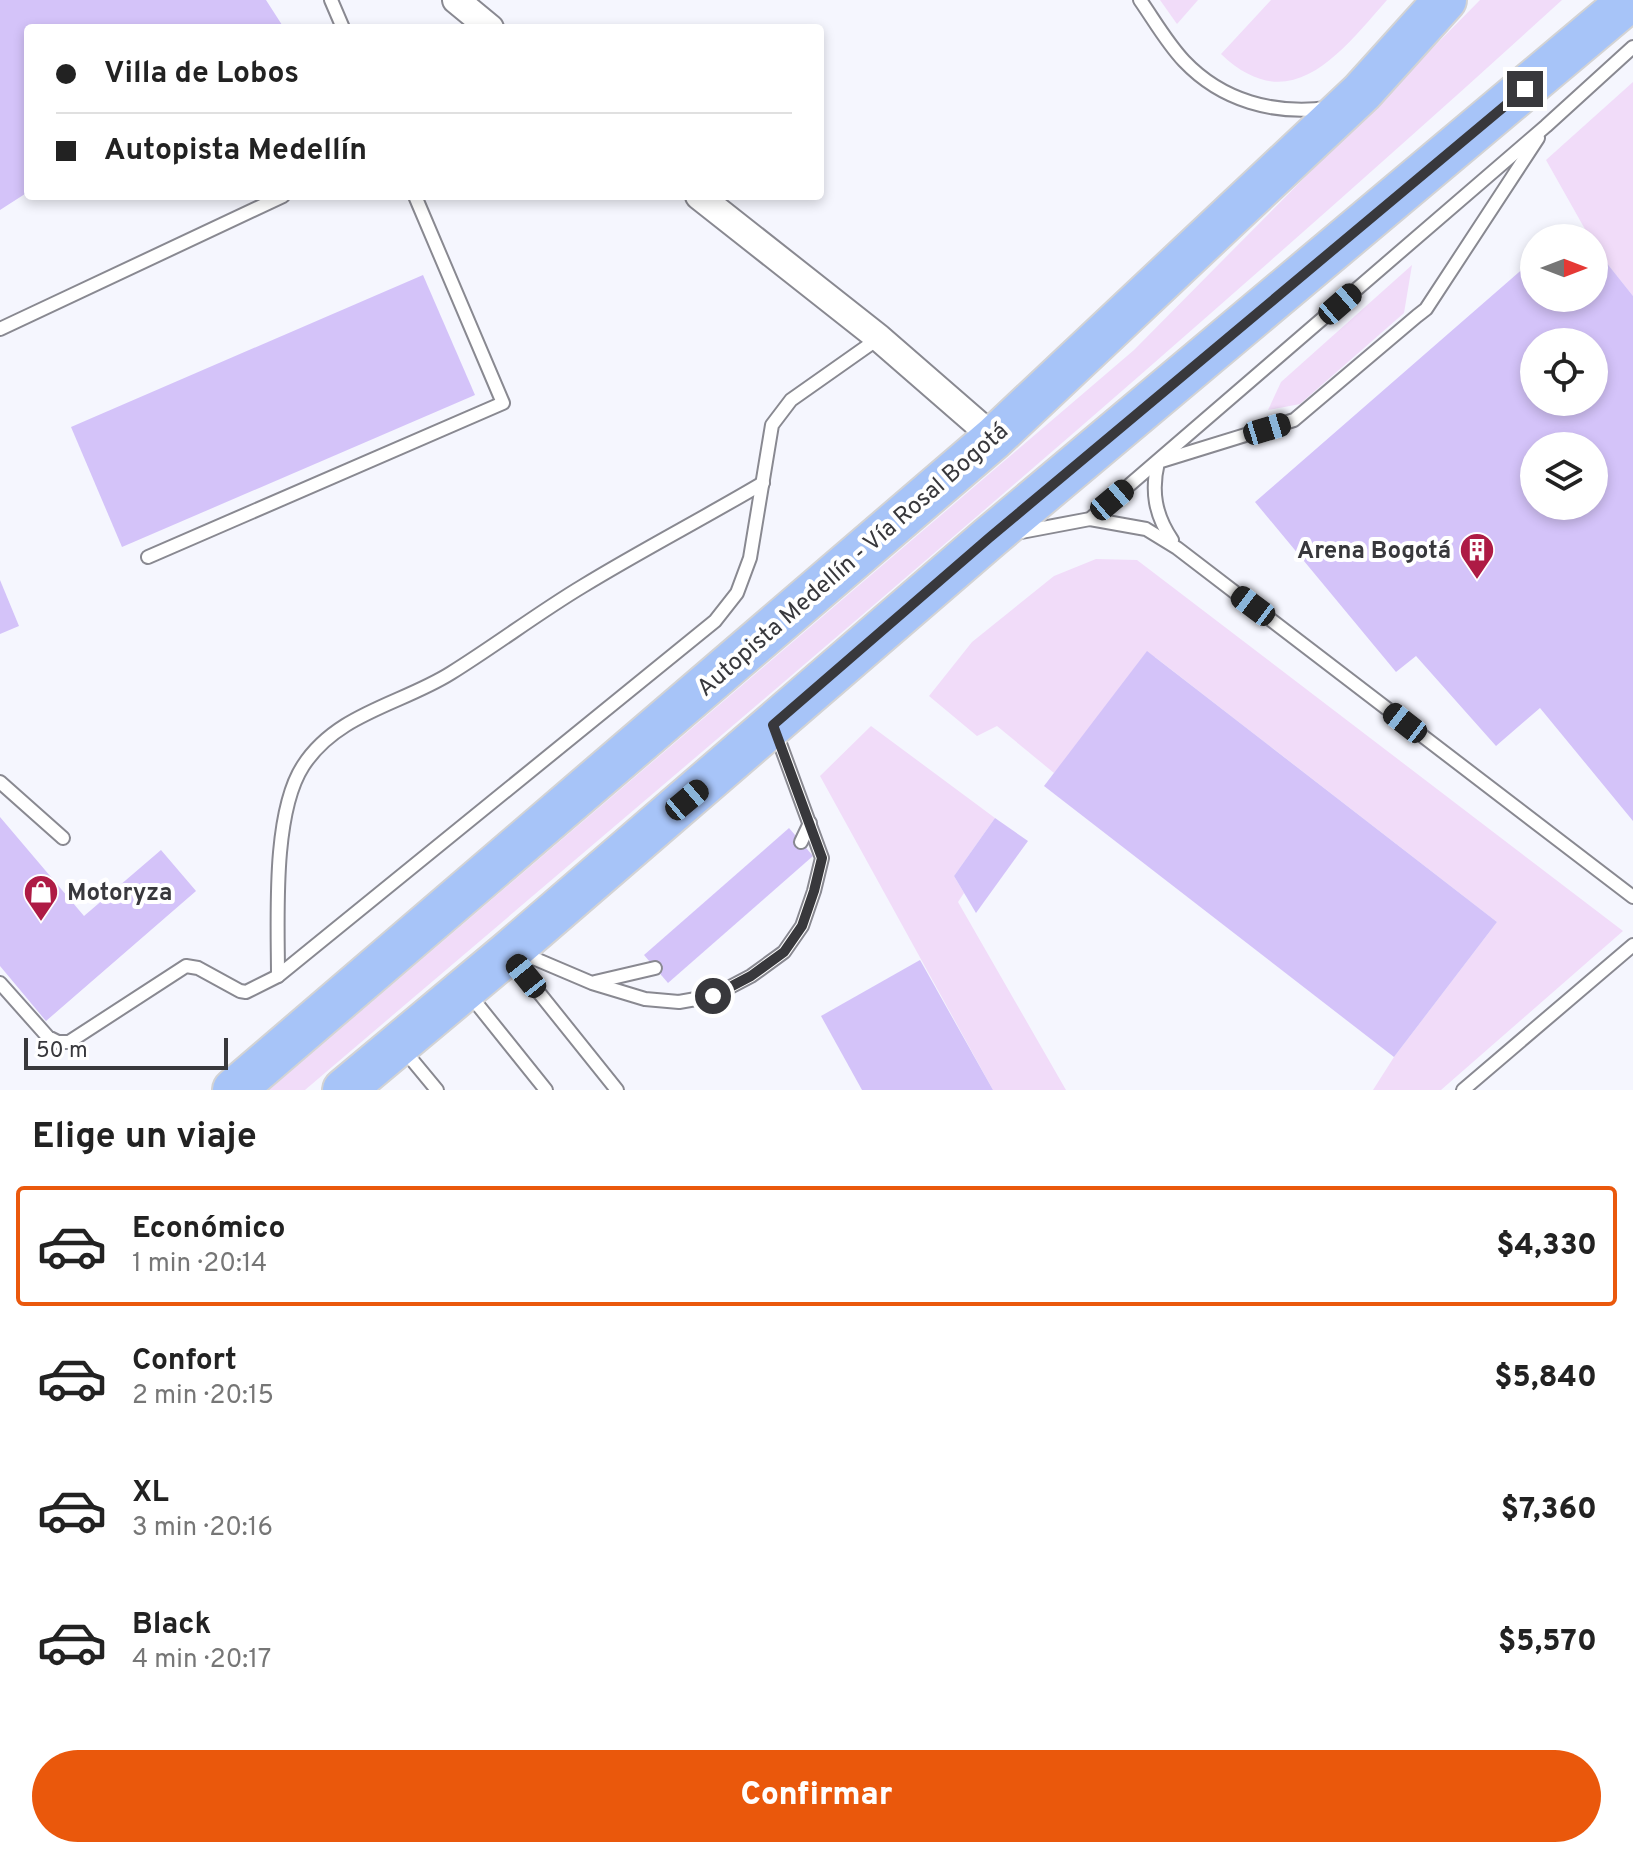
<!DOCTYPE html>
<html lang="es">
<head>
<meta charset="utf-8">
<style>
  :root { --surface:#fff; --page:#f2f2f2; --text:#222; --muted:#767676; --line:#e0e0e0; --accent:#ea580c }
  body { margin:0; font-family:Overpass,sans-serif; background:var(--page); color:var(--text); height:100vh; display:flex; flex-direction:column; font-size:30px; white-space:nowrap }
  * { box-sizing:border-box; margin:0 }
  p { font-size:26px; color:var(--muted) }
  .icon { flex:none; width:44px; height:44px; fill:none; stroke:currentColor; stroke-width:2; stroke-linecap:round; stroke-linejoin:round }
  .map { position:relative; height:1090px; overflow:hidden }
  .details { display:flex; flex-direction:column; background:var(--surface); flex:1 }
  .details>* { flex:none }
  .banner { position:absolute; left:24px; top:24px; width:800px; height:176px; border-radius:8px; box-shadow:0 4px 12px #0003; display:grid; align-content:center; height:176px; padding:0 32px; background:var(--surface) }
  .needle { width:52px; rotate:90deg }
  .controls { position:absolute; left:1520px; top:224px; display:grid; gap:16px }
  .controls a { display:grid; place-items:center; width:88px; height:88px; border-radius:50%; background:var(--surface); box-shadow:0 4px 12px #0003; font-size:40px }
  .scale { position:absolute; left:24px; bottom:20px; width:204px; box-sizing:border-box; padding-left:8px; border:4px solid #38383c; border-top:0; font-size:22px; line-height:28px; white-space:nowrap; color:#38383c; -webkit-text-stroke:6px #fff; paint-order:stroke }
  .end { position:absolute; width:36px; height:36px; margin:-18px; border:10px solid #38383c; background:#fff; box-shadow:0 0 0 4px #fff }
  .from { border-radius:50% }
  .car { position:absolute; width:24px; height:48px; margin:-24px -12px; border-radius:10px; box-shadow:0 0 6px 2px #0007; background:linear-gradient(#222 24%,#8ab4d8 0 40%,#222 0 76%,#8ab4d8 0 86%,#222 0) }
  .banner b { display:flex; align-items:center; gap:28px; height:76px; font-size:30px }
  .banner b+b { border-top:2px solid var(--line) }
  .banner i { width:20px; height:20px; background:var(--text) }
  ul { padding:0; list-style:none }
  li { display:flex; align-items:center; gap:24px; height:120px; margin:0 16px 12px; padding:0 16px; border:4px solid transparent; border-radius:8px }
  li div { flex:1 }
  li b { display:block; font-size:30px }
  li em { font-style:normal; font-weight:800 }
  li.current { border-color:var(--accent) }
  li>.icon { width:72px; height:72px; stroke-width:1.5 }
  h2 { padding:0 32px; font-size:36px; line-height:96px }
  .action { display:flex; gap:16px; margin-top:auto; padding:16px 32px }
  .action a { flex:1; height:92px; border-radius:48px; background:var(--accent); color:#fff; font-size:32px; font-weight:800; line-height:92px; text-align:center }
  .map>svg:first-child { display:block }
  .green { fill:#f1dcf9 }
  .building { fill:#d4c3f9; fill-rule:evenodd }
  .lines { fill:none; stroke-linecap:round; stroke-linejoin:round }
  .service-casing { stroke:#898991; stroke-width:16 }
  .minor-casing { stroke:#898991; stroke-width:30 }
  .trunk-casing { stroke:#d3d3d4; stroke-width:46 }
  .service { stroke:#fff; stroke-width:12 }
  .minor { stroke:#fff; stroke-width:26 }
  .trunk { stroke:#a7c4f8; stroke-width:42 }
  .route { stroke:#38383c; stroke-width:10 }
  .labels { text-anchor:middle; stroke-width:8; stroke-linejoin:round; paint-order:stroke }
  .poi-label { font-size:24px; font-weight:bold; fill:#38383c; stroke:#fff; text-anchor:end }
  .street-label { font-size:24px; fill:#38383c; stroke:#fff }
</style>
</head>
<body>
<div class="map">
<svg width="1633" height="1090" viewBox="0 0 1633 1090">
  <rect width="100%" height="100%" fill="#f5f6fe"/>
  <g class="green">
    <path d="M1160,0H1198L1177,24Z"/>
    <path d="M1271,0H1387C1341,52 1291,121 1221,54Z"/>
    <path d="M1480,0H1562C1152,373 727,730 305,1090H269L1134,350Z"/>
    <path d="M1633,82V296L1598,252L1594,238H1590L1546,160Z"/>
    <path d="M1412,265L1404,313L1300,404L1268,410L1281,382Z"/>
    <path d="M1096,559L1137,560L1623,931L1441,1090H1373L1394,1057L1497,922L1155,657L1054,773L997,726L977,736L929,696L972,642L1054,576Z"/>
    <path d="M871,726L995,818L954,876L964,893L958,902L1066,1090H993L820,776Z"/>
  </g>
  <g class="building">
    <path d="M0,0H266L284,28H28V192L0,210Z"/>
    <path d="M1598,252L1633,296V821L1540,708L1496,746L1416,656L1396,672L1255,502L1534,259V298H1594V255ZM1534,342H1594V402H1534ZM1534,446H1594V506H1534Z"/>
    <path d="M423,275L475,395L122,547L71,427Z"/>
    <path d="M0,580L19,626L0,634Z"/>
    <path d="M1147,651L1497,922L1394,1057L1044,786Z"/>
    <path d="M0,817L84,916L161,850L196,891L46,1021L0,966Z"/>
    <path d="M995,818L1028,841L976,913L954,876Z"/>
    <path d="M789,828L813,856L668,983L644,955Z"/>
    <path d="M920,960L993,1090H862L821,1016Z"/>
  </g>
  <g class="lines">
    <defs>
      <g id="service">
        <path d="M331,0L343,28"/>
        <path d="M1140,0C1154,20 1167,43 1184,61C1222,101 1274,115 1328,108"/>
        <path d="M0,329L283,196"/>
        <path d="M1090,519L1146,529L1177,548L1633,897"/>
        <path d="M1016,533L1090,519L1546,126L1633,47"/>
        <path d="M1172,540C1155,515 1151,491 1158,462L1294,420L1417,316L1426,309L1538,138"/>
        <path d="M148,557L503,403L415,196"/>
        <path d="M0,782L63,838"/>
        <path d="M801,842L810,823"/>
        <path d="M519,952L592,983L645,999L679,1002L713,996L751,976L784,952L802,926L814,891L822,858L775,730"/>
        <path d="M512,959L617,1090"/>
        <path d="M278,976C278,919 272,814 303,766C337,713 402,704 451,673C496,645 538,613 583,586C642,550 704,518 763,483"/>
        <path d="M595,982L655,968"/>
        <path d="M0,983L48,1037L58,1042H69L186,966L198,968L240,991L246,992L278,976L715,621L737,593L750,558L772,425L791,400L879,338"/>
        <path d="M469,994L546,1090"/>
        <path d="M403,1049L437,1090"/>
        <path d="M1463,1090L1633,945"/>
      </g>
      <g id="minor">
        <path d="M456,0L490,28"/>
        <path d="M699,196L879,338L994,438"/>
      </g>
      <g id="trunk">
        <path d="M234,1090L994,438L1362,92L1445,0"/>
        <path d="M344,1090L508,953L989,538L1630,0"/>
      </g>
    </defs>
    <use href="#service" class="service-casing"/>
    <use href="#minor" class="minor-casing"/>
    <use href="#trunk" class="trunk-casing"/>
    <use href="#service" class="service"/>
    <use href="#minor" class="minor"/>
    <use href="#trunk" class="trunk"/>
  </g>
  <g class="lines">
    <path class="route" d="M713,996L751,976L784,952L802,926L814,891L822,858L773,725L989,538L1525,89"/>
  </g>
  <defs>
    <symbol id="building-pin" viewBox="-11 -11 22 30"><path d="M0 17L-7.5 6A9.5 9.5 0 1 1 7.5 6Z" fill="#ae1b45" stroke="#fff"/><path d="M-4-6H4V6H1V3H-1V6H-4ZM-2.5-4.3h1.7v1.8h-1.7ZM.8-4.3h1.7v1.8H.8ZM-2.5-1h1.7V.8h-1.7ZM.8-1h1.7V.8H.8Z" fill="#fff"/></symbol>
    <symbol id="shop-pin" viewBox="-11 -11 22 30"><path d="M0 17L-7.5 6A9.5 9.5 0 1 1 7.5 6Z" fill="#ae1b45" stroke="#fff"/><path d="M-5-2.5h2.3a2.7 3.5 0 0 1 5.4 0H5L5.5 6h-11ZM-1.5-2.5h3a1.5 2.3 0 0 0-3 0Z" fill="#fff"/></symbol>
  </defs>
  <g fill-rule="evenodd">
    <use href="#building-pin" x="1457" y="530" width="40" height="54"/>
    <use href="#shop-pin" x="21" y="872" width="40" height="54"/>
  </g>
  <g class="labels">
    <g class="poi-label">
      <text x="1451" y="558">Arena Bogotá</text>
      <text x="67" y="900" text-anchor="start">Motoryza</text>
    </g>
    <g class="street-label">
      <text transform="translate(852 559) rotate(-41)" y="8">Autopista Medellín - Vía Rosal Bogotá</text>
    </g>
  </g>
</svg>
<div class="controls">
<a><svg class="needle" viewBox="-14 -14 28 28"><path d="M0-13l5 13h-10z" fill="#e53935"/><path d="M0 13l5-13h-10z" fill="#767676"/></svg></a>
<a><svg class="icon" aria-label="locate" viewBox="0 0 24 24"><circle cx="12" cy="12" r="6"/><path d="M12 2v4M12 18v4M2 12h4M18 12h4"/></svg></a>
<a><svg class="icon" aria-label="layers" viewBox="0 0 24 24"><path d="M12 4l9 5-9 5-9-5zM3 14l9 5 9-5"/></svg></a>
</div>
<div class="scale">50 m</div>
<i class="end from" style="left:713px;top:996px"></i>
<i class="end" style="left:1525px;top:89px"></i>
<i class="car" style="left:1340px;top:304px;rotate:49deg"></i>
<i class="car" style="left:1267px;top:429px;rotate:73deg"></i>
<i class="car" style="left:1112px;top:500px;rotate:50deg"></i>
<i class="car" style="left:1253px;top:606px;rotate:307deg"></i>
<i class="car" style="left:1405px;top:723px;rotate:308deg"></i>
<i class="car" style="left:687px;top:800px;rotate:50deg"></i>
<i class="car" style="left:526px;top:976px;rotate:321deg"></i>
<div class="banner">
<b><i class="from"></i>Villa de Lobos</b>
<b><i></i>Autopista Medellín</b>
</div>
</div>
<section class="details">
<h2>Elige un viaje</h2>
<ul>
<li class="current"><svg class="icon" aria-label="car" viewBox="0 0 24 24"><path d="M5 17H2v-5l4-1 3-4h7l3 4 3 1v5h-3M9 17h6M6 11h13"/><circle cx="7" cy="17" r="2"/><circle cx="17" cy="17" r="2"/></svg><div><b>Económico</b><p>1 min · 20:14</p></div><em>$4,330</em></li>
<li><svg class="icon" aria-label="car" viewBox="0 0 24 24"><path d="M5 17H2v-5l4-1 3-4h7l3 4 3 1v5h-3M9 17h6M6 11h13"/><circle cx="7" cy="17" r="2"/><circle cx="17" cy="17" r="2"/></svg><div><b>Confort</b><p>2 min · 20:15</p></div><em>$5,840</em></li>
<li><svg class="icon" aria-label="car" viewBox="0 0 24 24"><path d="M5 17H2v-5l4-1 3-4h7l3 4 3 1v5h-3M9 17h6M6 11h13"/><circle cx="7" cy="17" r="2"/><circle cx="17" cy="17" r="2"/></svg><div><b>XL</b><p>3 min · 20:16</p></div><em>$7,360</em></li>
<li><svg class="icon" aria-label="car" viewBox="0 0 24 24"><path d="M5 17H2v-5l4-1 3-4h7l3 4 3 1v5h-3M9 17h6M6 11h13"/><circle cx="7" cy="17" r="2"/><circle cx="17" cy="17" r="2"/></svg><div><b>Black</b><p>4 min · 20:17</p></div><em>$5,570</em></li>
</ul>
<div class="action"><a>Confirmar</a></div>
</section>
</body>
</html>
